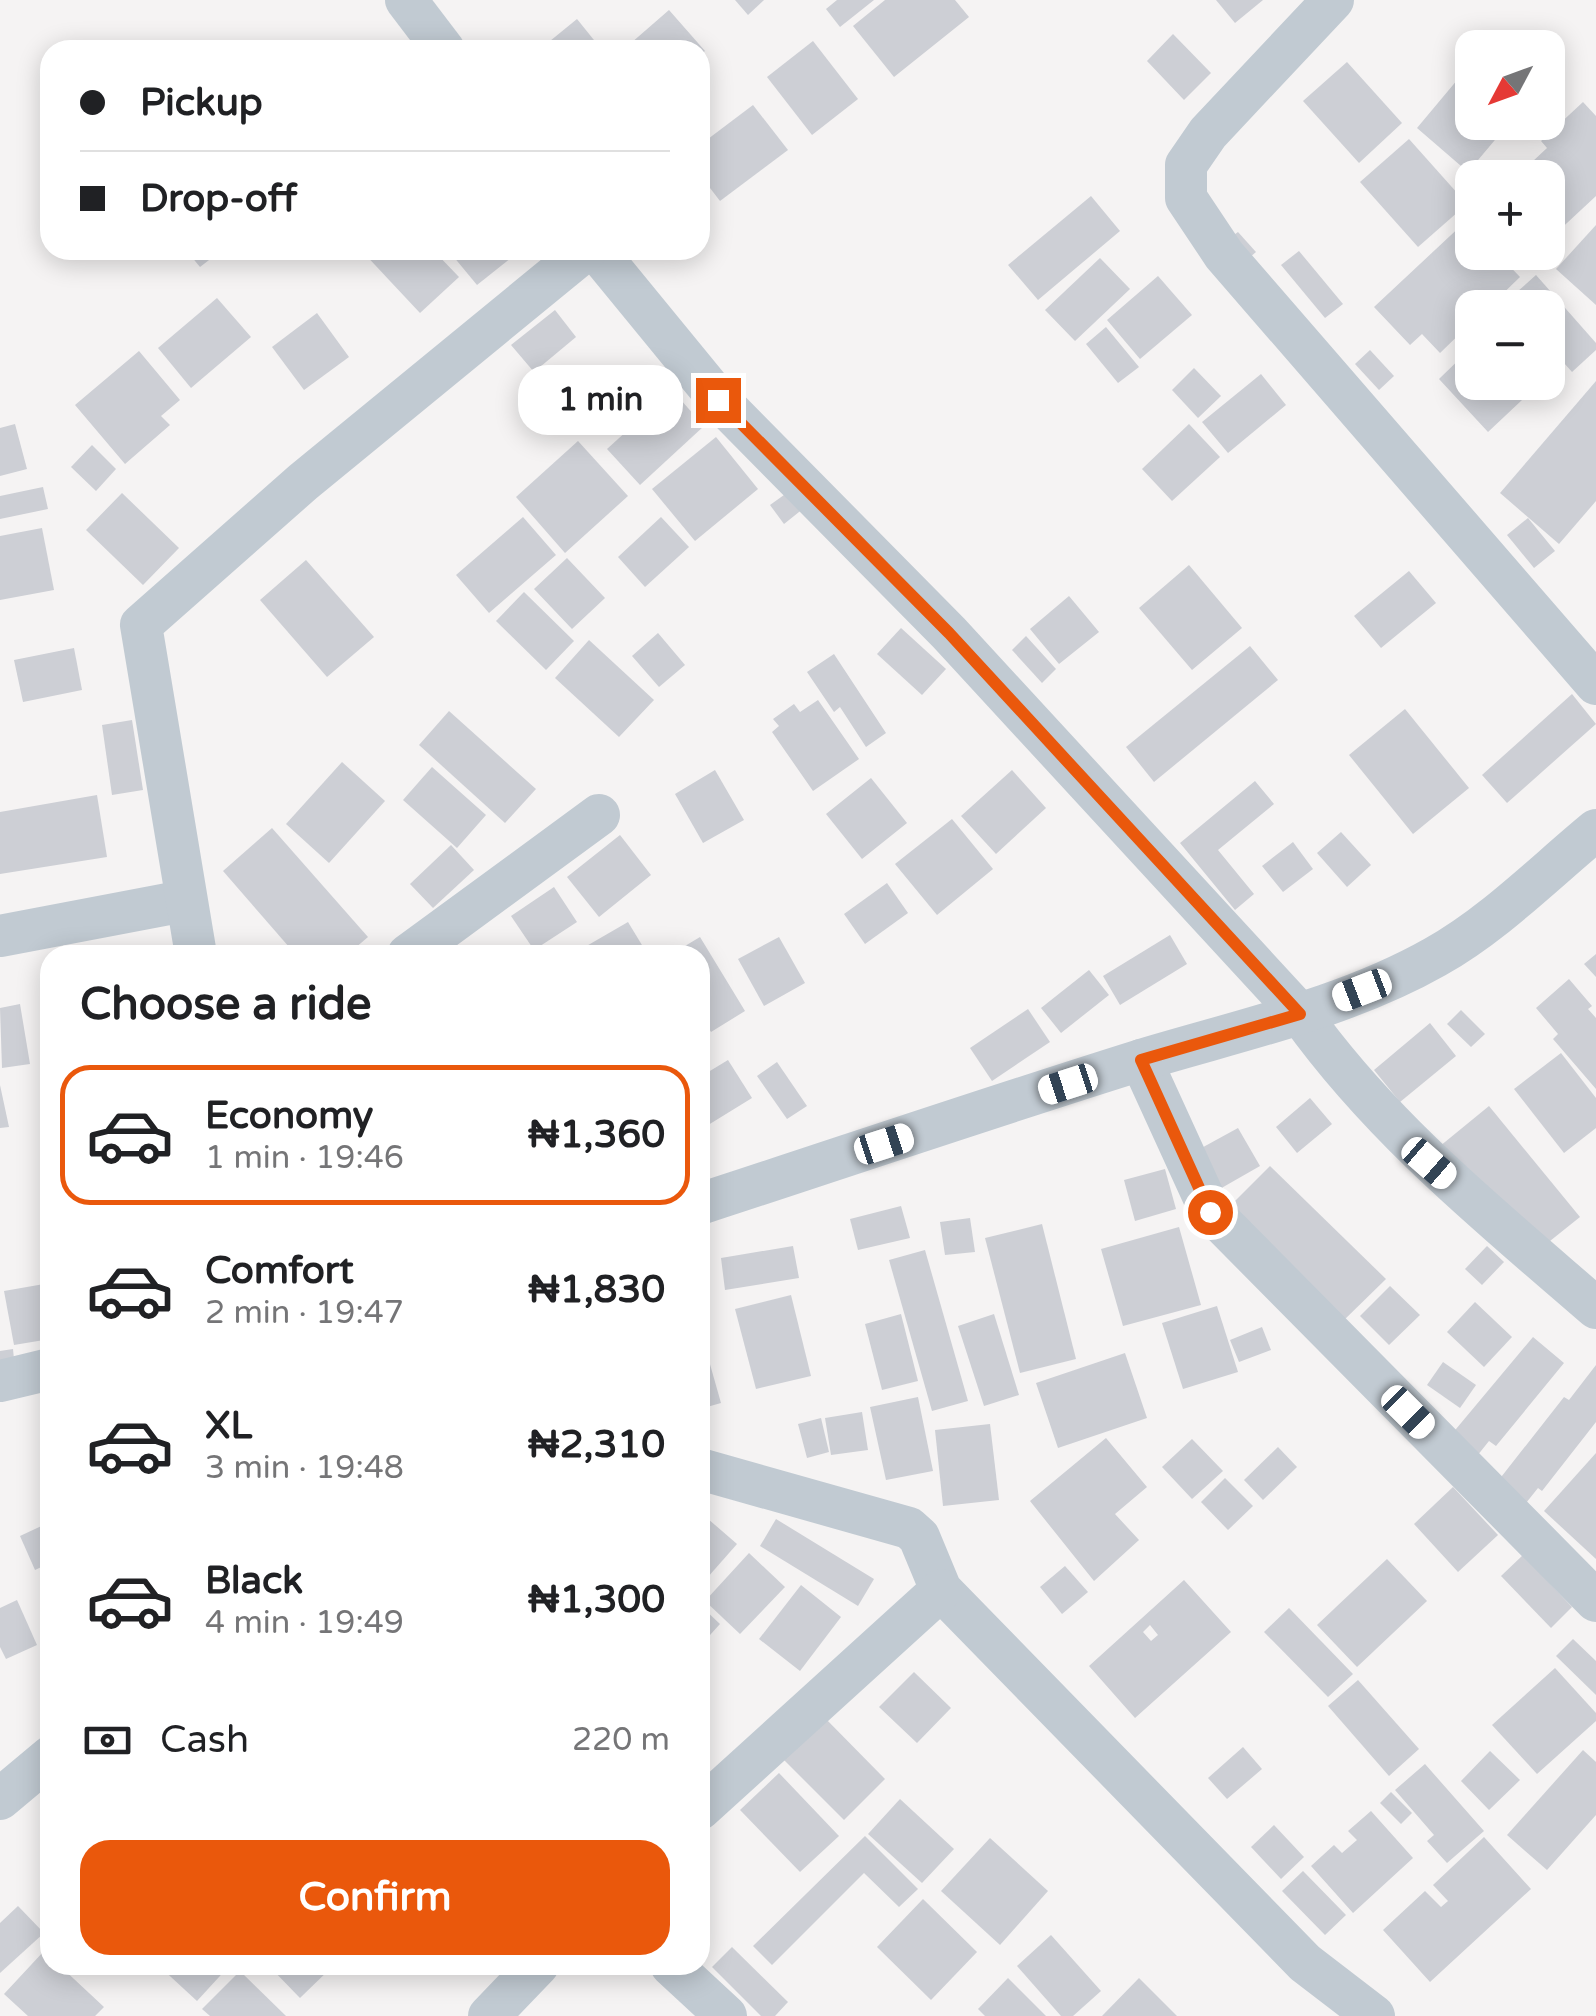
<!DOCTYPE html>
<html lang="en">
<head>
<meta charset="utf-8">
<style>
  :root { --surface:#fff; --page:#f2f2f2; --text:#202124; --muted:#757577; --line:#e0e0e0; --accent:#ea580c }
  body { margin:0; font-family:"Varela Round",sans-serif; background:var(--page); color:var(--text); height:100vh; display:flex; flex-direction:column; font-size:38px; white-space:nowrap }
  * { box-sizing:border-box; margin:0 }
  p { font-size:32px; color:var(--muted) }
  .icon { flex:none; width:55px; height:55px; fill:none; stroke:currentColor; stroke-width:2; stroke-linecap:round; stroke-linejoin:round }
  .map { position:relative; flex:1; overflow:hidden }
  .details { position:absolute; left:40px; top:945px; width:670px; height:1030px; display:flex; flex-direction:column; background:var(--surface); border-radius:30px; box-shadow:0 5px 25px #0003 }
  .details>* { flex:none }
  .banner { position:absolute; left:40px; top:40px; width:670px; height:220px; border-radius:30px; box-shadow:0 5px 25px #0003; display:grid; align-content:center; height:220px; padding:0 40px; background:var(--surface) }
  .needle { width:65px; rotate:229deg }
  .controls { position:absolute; left:1455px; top:30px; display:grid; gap:20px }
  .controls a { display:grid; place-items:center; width:110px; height:110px; border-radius:20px; background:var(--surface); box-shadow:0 5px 25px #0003; font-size:50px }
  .end { position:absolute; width:45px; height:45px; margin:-22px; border:12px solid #ea580c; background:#fff; box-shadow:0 0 0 5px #fff }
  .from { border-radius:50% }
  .bubble { position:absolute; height:70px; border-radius:30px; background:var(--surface); box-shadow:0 5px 25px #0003; font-size:32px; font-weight:800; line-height:70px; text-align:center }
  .car { position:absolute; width:30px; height:60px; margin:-30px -15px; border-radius:12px; box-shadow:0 0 8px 2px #0007; background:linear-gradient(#fff 24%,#345 0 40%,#fff 0 76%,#345 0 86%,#fff 0) }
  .banner b { display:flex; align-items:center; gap:35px; height:95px; font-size:38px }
  .banner b+b { border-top:2px solid var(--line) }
  .banner i { width:25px; height:25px; background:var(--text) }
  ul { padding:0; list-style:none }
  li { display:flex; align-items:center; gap:30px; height:140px; margin:0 20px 15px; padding:0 20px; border:5px solid transparent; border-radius:30px }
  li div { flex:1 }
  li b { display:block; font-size:38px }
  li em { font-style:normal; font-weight:800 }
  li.selected { border-color:var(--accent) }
  li>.icon { width:90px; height:90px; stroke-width:1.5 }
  h2 { padding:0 40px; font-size:45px; line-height:120px }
  .pay { display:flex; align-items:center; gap:25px; height:110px; padding:0 40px; font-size:38px }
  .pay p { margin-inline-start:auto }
  .primary-button { display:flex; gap:20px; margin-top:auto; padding:20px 40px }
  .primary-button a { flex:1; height:115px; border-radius:30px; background:var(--accent); color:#fff; font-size:40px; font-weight:800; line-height:115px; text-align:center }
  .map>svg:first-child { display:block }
  .building { fill:#cdcfd5; fill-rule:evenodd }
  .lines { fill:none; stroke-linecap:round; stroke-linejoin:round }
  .minor { stroke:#c1cad2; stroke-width:42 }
  .route { stroke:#ea580c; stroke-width:12 }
</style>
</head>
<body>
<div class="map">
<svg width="1596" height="2016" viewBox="0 0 1596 2016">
  <rect width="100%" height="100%" fill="#f5f3f3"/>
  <g class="building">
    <path d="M735,0H764L748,15Z"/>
    <path d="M837,0H874L840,27L826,9Z"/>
    <path d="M885,0H955L969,17L894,77L853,26Z"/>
    <path d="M1216,0H1263L1235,23Z"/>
    <path d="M669,10L705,51L700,55V50H623Z"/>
    <path d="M577,19L602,50H539Z"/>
    <path d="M1173,34L1211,73L1184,100L1147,61Z"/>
    <path d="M813,41L858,99L812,135L767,77Z"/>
    <path d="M1347,62L1402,123L1359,163L1303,101Z"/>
    <path d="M1458,79L1472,91V122H1510L1468,172L1417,128Z"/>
    <path d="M1583,102L1596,116V196L1553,236L1548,230V178H1515L1547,148L1541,141Z"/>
    <path d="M753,105L788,150L720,201L700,175V145Z"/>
    <path d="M1409,139L1467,204L1418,247L1360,182Z"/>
    <path d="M1091,196L1120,231L1038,300L1008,265Z"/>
    <path d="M1466,221L1472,227V252H1496L1520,277L1488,308H1472V322L1440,353L1422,334L1410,345L1374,307Z"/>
    <path d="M1596,225V305L1556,269Z"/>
    <path d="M1238,232L1256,252L1249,258L1231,237Z"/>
    <path d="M186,250H222L200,267Z"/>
    <path d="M361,250H433L459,277L420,313Z"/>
    <path d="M448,250H521L477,285Z"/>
    <path d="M1299,251L1343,304L1325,318L1281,265Z"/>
    <path d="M1100,258L1130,289L1075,341L1045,310Z"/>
    <path d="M1536,275L1596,343V350L1572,372L1548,345V308H1514L1508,300Z"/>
    <path d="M1158,276L1192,315L1140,359L1107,320Z"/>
    <path d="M217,298L251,337L191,388L158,348Z"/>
    <path d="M555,310L576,337L534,372L511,345Z"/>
    <path d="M317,313L349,357L304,390L272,347Z"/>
    <path d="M1106,327L1139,367L1118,383L1086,344Z"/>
    <path d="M1472,347V382H1541L1488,432L1439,379Z"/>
    <path d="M1370,350L1394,376L1379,390L1355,364Z"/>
    <path d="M139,351L180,400L161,416L170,425L125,464L75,405Z"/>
    <path d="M1194,368L1221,396L1198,418L1172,390Z"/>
    <path d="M1261,374L1286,405L1228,453L1202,422Z"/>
    <path d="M1596,381V501L1559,544L1500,493Z"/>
    <path d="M672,390L704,426L640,485L607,449Z"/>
    <path d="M15,424L27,469L0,476V428Z"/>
    <path d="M1189,424L1220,457L1172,501L1142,469Z"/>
    <path d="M716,437L758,489L695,541L652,489Z"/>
    <path d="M578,441L628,496L565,553L516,497Z"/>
    <path d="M92,445L116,469L96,491L71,467Z"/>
    <path d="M43,487L48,509L0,519V496Z"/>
    <path d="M791,490L804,508L784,524L770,505Z"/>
    <path d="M122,493L179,548L143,585L86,530Z"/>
    <path d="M523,517L556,555L489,613L456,575Z"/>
    <path d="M661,517L689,547L645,587L618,557Z"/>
    <path d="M1528,518L1555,551L1534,568L1507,535Z"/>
    <path d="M42,528L54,590L0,600V536Z"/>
    <path d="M567,558L605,598L572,629L534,589Z"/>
    <path d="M306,560L374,637L327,677L260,600Z"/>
    <path d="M1189,565L1242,628L1192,670L1139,608Z"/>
    <path d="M1409,571L1436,603L1381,648L1354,616Z"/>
    <path d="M524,592L574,641L546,670L496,621Z"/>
    <path d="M1069,596L1099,632L1059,664L1030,629Z"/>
    <path d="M901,628L946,669L922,695L877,654Z"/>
    <path d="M658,633L685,665L659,687L632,656Z"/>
    <path d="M1026,636L1056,669L1042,683L1012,650Z"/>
    <path d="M589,640L654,700L619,737L555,678Z"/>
    <path d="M1250,646L1278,680L1154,782L1126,747Z"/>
    <path d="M74,648L82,690L23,702L14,660Z"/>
    <path d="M834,654L886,733L866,747L840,707L834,712L807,672Z"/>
    <path d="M1572,694L1596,724L1507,803L1482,775Z"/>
    <path d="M818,700L859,759L813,791L772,732L779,726L773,719L794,704L800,712Z"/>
    <path d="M1405,709L1469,788L1413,834L1349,755Z"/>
    <path d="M449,711L536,789L505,823L419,745Z"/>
    <path d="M132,720L143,790L112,795L102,725Z"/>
    <path d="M342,762L385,801L329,863L286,824Z"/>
    <path d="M432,767L486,815L457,848L403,800Z"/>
    <path d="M715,770L744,820L703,843L675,794Z"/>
    <path d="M1012,770L1046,808L996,854L961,816Z"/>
    <path d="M871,778L907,823L862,859L826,814Z"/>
    <path d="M1255,781L1274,804L1218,850L1254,894L1235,910L1180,843Z"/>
    <path d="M97,795L107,857L0,874V812Z"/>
    <path d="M952,819L993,869L937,915L895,864Z"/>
    <path d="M272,828L368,937L347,955H296L223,871Z"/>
    <path d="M1341,832L1371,865L1347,887L1317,853Z"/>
    <path d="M620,835L651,875L599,917L567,877Z"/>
    <path d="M1293,842L1313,869L1283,892L1262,866Z"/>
    <path d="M451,845L474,870L433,908L410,884Z"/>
    <path d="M887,883L908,913L865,944L844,914Z"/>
    <path d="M554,887L577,922L534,950L511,916Z"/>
    <path d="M628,922L648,955H571Z"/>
    <path d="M1170,935L1187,964L1120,1005L1103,976Z"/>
    <path d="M700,937L745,1011L711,1032L700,1014V955H670Z"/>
    <path d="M779,937L805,983L764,1006L738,959Z"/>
    <path d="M1596,954V977L1584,964Z"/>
    <path d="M1089,970L1109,995L1061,1033L1041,1008Z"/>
    <path d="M1569,979L1592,1006L1588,1009L1596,1018V1089L1553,1039L1558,1034L1536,1008Z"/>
    <path d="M20,1004L30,1064L2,1068L0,1008Z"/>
    <path d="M1028,1009L1050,1042L992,1081L970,1048Z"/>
    <path d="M1461,1010L1485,1034L1471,1047L1447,1024Z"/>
    <path d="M1430,1023L1456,1056L1400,1102L1374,1070Z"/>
    <path d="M1561,1053L1596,1098V1128L1564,1153L1514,1089Z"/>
    <path d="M728,1060L752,1098L700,1130V1077Z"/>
    <path d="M777,1062L807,1106L787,1119L757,1076Z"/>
    <path d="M0,1085L9,1127L0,1128Z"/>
    <path d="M1310,1098L1332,1124L1297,1153L1276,1127Z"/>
    <path d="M1489,1106L1580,1217L1540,1249L1434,1151Z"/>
    <path d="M1238,1128L1260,1166L1218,1190L1196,1151Z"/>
    <path d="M1270,1166L1386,1279L1341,1323L1226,1210Z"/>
    <path d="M1165,1169L1176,1209L1135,1221L1124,1180Z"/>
    <path d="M901,1206L910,1238L858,1250L850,1219Z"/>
    <path d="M970,1218L975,1252L945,1255L940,1222Z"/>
    <path d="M1042,1224L1076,1359L1020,1373L985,1238Z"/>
    <path d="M1179,1227L1201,1305L1123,1326L1101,1249Z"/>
    <path d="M793,1246L799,1278L725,1290L721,1258Z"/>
    <path d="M1487,1246L1504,1262L1482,1285L1465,1269Z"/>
    <path d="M925,1250L968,1401L932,1411L889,1260Z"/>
    <path d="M44,1284L50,1339L14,1345L4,1291Z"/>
    <path d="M1390,1286L1420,1315L1389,1345L1360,1316Z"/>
    <path d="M791,1295L811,1376L756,1389L735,1309Z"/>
    <path d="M1475,1302L1512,1337L1484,1367L1447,1332Z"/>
    <path d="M1217,1306L1238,1372L1183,1389L1162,1323Z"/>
    <path d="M901,1314L918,1381L882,1390L865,1324Z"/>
    <path d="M994,1314L1019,1395L984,1406L958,1326Z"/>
    <path d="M1262,1327L1271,1350L1239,1362L1230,1340Z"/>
    <path d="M700,1329L721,1403L700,1409Z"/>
    <path d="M1533,1337L1564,1363L1496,1446L1489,1441L1477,1456L1451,1435Z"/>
    <path d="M13,1349L15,1370L0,1372V1351Z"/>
    <path d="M1125,1353L1147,1418L1058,1448L1036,1383Z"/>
    <path d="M1443,1362L1476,1385L1460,1408L1427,1385Z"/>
    <path d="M1596,1365V1422L1542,1491L1538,1488L1526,1503L1498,1481L1564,1397L1569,1400Z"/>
    <path d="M918,1397L933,1471L886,1480L870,1407Z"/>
    <path d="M862,1412L868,1450L831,1455L825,1418Z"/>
    <path d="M821,1418L829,1452L807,1458L798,1424Z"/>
    <path d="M990,1424L999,1500L943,1506L935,1430Z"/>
    <path d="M1106,1438L1147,1487L1115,1514L1139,1540L1094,1581L1030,1501Z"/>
    <path d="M1192,1439L1223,1471L1192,1499L1162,1467Z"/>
    <path d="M1278,1447L1297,1467L1263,1500L1244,1480Z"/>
    <path d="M1596,1453V1559L1544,1511Z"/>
    <path d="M1225,1478L1253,1506L1228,1530L1201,1502Z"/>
    <path d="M1453,1487L1498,1535L1458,1572L1414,1524Z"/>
    <path d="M700,1512L737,1544L700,1586Z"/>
    <path d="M776,1519L874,1579L858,1606L760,1546Z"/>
    <path d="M50,1522V1563L35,1570L20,1536Z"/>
    <path d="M749,1553L785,1587L740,1634L705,1601Z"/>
    <path d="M1523,1555L1572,1607L1551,1628L1501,1576Z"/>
    <path d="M1387,1559L1427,1601L1357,1667L1317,1625Z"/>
    <path d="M1065,1566L1088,1592L1062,1614L1040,1587Z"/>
    <path d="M1184,1580L1231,1632L1135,1718L1089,1666ZM1150,1625L1158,1635L1151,1641L1143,1632Z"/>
    <path d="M801,1585L841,1617L800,1671L759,1639Z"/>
    <path d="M17,1600L37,1645L6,1659L0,1647V1608Z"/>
    <path d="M700,1605L720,1624L700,1646Z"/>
    <path d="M1289,1608L1353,1674L1328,1697L1264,1632Z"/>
    <path d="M1573,1639L1596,1661V1695L1556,1656Z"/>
    <path d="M1555,1668L1596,1713V1721L1537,1774L1492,1725Z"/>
    <path d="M914,1672L951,1708L917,1743L879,1707Z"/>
    <path d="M1358,1680L1419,1749L1389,1776L1328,1706Z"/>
    <path d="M821,1714L885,1779L844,1820L779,1755Z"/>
    <path d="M1243,1747L1262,1769L1227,1799L1208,1778Z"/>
    <path d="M1583,1750L1596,1762V1815L1547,1870L1507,1835Z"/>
    <path d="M1490,1751L1520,1780L1489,1810L1461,1781Z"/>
    <path d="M1425,1764L1484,1831L1447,1863L1427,1841L1434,1835L1395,1790Z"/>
    <path d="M779,1773L839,1836L800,1872L740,1810Z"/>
    <path d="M1391,1792L1412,1813L1401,1824L1380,1803Z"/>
    <path d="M900,1799L954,1849L922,1883L868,1834Z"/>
    <path d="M1371,1811L1413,1858L1353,1913L1311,1866L1334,1845L1342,1853L1357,1840L1348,1831Z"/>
    <path d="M1274,1825L1304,1857L1281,1879L1251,1847Z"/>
    <path d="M865,1836L918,1889L899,1907L864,1873L772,1965L753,1946Z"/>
    <path d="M1484,1837L1531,1889L1430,1982L1383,1930L1425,1891L1441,1907L1448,1901L1433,1885Z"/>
    <path d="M990,1838L1048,1891L1000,1945L941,1891Z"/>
    <path d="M1303,1871L1346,1915L1325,1935L1282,1891Z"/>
    <path d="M923,1899L977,1952L931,2000L877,1947Z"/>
    <path d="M18,1906L44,1933L0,1973V1923Z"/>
    <path d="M1051,1935L1101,1991L1073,2016H1061L1017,1966Z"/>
    <path d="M732,1947L788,2002L775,2016H761L712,1967Z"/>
    <path d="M44,1951L50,1965H59L104,2007L95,2016H28L4,1994Z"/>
    <path d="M158,1965H230L197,2001Z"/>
    <path d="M268,1965H334L300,1998Z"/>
    <path d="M240,1971L286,2016H210L202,2009Z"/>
    <path d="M1008,1978L1046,2016H985L978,2009Z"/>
    <path d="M1139,1978L1177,2016H1102Z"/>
  </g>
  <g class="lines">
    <g class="minor">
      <path d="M406,0L444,50"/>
      <path d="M1333,0L1208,133L1186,165V198L1224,255L1596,684"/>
      <path d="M596,250L719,400L949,633L1300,1014C1382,1129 1490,1216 1596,1308"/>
      <path d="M0,936L184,901"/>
      <path d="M196,955L141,625L303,482L586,250"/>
      <path d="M408,955L599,815"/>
      <path d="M1141,1060L1210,1211L1596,1601"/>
      <path d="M700,1204C847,1156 994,1106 1141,1060C1240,1030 1345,1008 1435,957C1494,924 1545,872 1596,830"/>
      <path d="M0,1381L50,1369"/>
      <path d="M700,1469L909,1528L919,1537L941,1590L1305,1963L1374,2016"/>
      <path d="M0,1799L50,1757"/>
      <path d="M700,1809L941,1590"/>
      <path d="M671,1965L726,2016"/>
      <path d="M489,2016L538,1965"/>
    </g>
  </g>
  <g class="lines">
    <path class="route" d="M718,400L949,633L1300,1014L1141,1060L1210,1212"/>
  </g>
</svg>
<div class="controls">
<a><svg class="needle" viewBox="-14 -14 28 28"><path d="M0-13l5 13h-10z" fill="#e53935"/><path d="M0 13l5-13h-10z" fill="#757577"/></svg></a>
<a>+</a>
<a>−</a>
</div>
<i class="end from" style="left:1210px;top:1212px"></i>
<i class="end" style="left:718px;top:400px"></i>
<div class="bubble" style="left:518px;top:365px;width:165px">1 min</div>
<i class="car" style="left:1362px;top:990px;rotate:249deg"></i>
<i class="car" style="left:1068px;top:1084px;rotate:252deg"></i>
<i class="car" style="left:884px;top:1144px;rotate:72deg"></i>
<i class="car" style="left:1429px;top:1163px;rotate:131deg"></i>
<i class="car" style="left:1408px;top:1412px;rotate:135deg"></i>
<div class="banner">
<b><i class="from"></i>Pickup</b>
<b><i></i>Drop-off</b>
</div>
<section class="details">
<h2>Choose a ride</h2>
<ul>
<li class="selected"><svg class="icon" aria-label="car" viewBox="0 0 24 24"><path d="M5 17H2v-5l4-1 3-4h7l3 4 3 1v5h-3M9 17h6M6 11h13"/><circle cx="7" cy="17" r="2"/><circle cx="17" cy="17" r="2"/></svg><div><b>Economy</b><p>1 min · 19:46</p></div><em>₦1,360</em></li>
<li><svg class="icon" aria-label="car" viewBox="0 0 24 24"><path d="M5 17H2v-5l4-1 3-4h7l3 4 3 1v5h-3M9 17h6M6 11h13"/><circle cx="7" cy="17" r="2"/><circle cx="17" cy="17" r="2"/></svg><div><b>Comfort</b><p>2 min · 19:47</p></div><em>₦1,830</em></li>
<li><svg class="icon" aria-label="car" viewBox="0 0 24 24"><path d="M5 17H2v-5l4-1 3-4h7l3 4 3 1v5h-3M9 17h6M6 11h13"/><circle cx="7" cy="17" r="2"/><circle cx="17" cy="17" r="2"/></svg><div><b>XL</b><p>3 min · 19:48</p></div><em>₦2,310</em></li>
<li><svg class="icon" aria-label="car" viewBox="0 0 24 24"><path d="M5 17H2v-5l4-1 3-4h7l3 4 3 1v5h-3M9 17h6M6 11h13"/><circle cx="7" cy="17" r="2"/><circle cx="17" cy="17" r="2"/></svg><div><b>Black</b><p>4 min · 19:49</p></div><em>₦1,300</em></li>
</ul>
<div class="pay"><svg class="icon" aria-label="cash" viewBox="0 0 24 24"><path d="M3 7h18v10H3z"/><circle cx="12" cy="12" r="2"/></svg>Cash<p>220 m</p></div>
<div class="primary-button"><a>Confirm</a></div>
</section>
</div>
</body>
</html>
